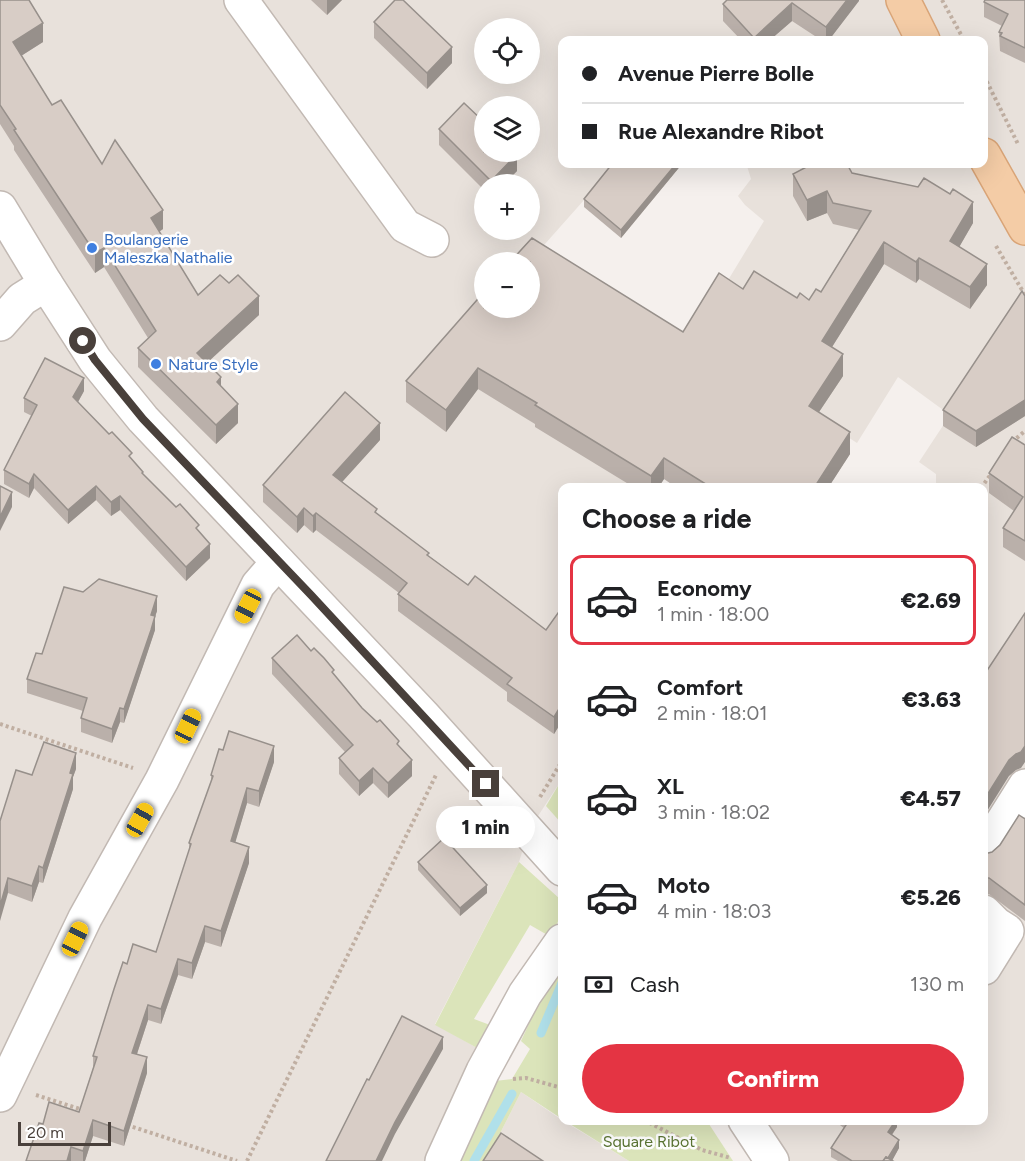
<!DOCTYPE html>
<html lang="en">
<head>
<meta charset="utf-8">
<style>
  :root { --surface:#fff; --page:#f2f2f2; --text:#202124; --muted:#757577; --line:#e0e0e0; --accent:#e43443 }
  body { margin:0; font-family:Figtree,sans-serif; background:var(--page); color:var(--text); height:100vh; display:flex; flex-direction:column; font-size:22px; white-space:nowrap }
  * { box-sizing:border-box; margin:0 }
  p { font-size:20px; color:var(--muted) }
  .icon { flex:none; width:33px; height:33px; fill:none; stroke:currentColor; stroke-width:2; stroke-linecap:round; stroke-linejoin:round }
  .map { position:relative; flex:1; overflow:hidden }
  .panel { position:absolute; left:558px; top:483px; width:430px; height:642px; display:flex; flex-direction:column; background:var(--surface); border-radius:12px; box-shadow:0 6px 24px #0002 }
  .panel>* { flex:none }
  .hud { position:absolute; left:558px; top:36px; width:430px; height:132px; border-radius:12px; box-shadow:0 6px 24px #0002; display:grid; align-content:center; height:132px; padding:0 24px; background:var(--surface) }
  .controls { position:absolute; left:474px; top:18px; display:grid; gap:12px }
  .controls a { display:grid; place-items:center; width:66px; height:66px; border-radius:50%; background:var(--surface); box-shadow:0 6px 24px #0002; font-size:30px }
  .scale { position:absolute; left:18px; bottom:15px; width:93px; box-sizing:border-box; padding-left:6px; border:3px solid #49403b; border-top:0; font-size:16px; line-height:21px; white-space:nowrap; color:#49403b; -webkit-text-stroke:4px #fff; paint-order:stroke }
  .end { position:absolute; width:27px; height:27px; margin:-14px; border:8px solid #49403b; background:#fff; box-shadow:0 0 0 3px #fff }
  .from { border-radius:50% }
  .bubble { position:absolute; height:42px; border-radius:21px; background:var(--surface); box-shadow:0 6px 24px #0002; font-size:20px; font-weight:800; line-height:42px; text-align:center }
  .car { position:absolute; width:18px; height:36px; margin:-18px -9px; border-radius:8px; box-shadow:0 0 4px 2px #0007; background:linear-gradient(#f5c518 24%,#345 0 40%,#f5c518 0 76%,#345 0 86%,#f5c518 0) }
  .hud b { display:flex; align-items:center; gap:21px; height:57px; font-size:22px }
  .hud b+b { border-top:2px solid var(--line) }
  .hud i { width:15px; height:15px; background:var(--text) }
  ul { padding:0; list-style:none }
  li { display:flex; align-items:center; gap:18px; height:90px; margin:0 12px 9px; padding:0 12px; border:3px solid transparent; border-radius:12px }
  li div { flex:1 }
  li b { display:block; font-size:22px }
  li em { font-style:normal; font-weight:800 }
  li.on { border-color:var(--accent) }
  li>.icon { width:54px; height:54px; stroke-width:1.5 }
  h2 { padding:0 24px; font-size:27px; line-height:72px }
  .pay { display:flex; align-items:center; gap:15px; height:66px; padding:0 24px; font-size:22px }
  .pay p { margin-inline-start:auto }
  .button { display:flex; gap:12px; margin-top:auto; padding:12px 24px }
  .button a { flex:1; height:69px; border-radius:36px; background:var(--accent); color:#fff; font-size:24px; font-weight:800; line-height:69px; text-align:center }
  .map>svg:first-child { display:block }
  .residential { fill:#e8e1db; fill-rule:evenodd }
  .green { fill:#dbe4ba }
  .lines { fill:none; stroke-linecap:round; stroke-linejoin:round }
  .stream { stroke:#b0e0ea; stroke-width:9 }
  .minor-casing { stroke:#c2b9b3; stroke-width:36 }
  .major-casing { stroke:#d9a477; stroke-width:36 }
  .path { stroke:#c0afa2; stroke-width:4; stroke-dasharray:3 3; stroke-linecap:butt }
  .minor { stroke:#fff; stroke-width:33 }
  .major { stroke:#f4cca6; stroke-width:33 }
  .wall { fill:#bab0aa }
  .shaded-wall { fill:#97908b }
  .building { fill:#d8cdc6; stroke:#97908b; stroke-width:1.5 }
  .route { stroke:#49403b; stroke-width:8 }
  .shop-dot { fill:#3f7fe0; stroke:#fff; stroke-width:2 }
  .labels { text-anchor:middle; stroke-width:5; stroke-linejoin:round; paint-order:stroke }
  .shop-label { font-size:16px; fill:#366cbe; stroke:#fff; text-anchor:start }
  .park-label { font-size:16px; fill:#5b7533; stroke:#fff }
</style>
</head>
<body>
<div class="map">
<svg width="1025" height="1161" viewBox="0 0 1025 1161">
  <rect width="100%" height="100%" fill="#f5f0ed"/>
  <g class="residential">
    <path d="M0,0H1025V1161H772L745,1121L984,1120V488L934,487L936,484V474L919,462L950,415L898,377L857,443L817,417L719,295L764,221L745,205L738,196L751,179L747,166L734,168L728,164H984V40H562V164H616L529,262H484V308L656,487L562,488V779L529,830L519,862L435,1024L479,1049L442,1161H0ZM484,28H530V74H484ZM484,106H530V152H484ZM484,184H530V230H484Z"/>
    <path d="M521,1092L562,1120L629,1161H486Z"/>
  </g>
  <g class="green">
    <path d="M562,779V824L546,806Z"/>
    <path d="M519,862L560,899V917L551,937L530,925L474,1019L490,1025L479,1049L435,1025Z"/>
    <path d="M562,962V1119L521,1092L486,1161H459L495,1081L512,1079L530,1049L521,1041L550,978Z"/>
    <path d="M565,1121H707L733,1161H629Z"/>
  </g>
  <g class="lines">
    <g class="stream">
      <path d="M541,1033L562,983"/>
      <path d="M474,1161L512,1094"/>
    </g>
    <defs>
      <g id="minor">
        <path d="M241,0L405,226L432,240"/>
        <path d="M0,208L46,284L95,360L143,419L423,715L562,869"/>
        <path d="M0,324L22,299L46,284"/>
        <path d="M984,851L1025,786"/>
        <path d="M984,912L996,924L1007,931L984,968"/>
        <path d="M0,1095L85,918L162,780L258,585L278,562"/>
        <path d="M745,1120L772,1161"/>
        <path d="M442,1161L483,1071L525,994L562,941"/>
      </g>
      <g id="major">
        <path d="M903,0L923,40"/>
        <path d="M984,155L1025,228"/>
      </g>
    </defs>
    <use href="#minor" class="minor-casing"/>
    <use href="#major" class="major-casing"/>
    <g class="path">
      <path d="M942,0L964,40"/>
      <path d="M984,76L1018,144"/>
      <path d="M996,246L1025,295"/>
      <path d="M1012,442L1025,431"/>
      <path d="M981,488L991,474"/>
      <path d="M0,724L133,768"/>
      <path d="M540,797L562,761"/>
      <path d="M513,1079L526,1078L562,1088"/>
      <path d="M36,1095L83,1110"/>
      <path d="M644,1120L702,1150L731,1158"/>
      <path d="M127,1125L237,1161"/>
      <path d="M247,1161L436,775"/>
    </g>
    <use href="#minor" class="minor"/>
    <use href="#major" class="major"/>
  </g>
  <g class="wall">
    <path d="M0,0L43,42L21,56L52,105L102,164L163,229L159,232L198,295L259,315L207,363L221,386L238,423L216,444L138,367V348L148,338L104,267L95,273L14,150V146L0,124Z"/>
    <path d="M311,0H342L327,15Z"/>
    <path d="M859,0L829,40H821L792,21L770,40H741L723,21V4Z"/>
    <path d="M1025,0V63L1000,51L999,32L1002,26L984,17V2Z"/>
    <path d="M374,22L452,63L427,89L374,38Z"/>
    <path d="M439,129L517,171L504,184H484V190L439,145Z"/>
    <path d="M612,164H682L621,238L584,207V199Z"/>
    <path d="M852,173L973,223L959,247L987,285L970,309L919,279L916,283L884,264L832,347L843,376L819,412L850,454L828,488H677L664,479L658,488H635L535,427V424L478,389L446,432L406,402V381L683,332L743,289L809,300L821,292L859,230L833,224L827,213L807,221L793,196V174Z"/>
    <path d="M1025,296V416L976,447L943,426V410Z"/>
    <path d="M84,391L78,402L132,459L143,475L199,532L210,558L186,581L120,510L111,516L96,500L68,524L34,488L29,498L4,484V470L32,416L24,412V398Z"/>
    <path d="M380,440L342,482L377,514L429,556L468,585L546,630L562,616V721L554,734L507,701V692L398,611V594L399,593L316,530L313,533L304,525L297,533L263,502V485Z"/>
    <path d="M1025,445V561L1003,547V528L1014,511L989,493V473Z"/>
    <path d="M83,592L157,611L155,616V630L124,723L120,722L112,743L81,732V718L83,711L27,693V679L42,654Z"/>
    <path d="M272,658L334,675L362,708L399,746L412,776L388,798L373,783L359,796L339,774V758L345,752L272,674Z"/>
    <path d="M274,762L259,807L247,803L235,842L249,863L221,947L205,942L192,979L178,975L161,1024L148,1020L147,1023L137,1054L147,1073L124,1146L93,1136L85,1161H26L43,1124L79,1112L93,1068V1056L127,964L156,952L189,850V843L211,782V775Z"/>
    <path d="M76,769L73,777V789L43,883L39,882L32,902L8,893L0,821L32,775Z"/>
    <path d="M1025,819V921L989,894H984V854L992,852Z"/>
    <path d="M418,862L487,893L460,916L418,870Z"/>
    <path d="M833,1120H897V1127L892,1135L899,1148L892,1160L893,1161H838L831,1157V1148L844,1128Z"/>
  </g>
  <g class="shaded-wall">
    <path d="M327,0H342L327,15Z"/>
    <path d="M847,0H859V1L829,40H826V27Z"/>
    <path d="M792,3V21L770,40H754V38Z"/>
    <path d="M43,23V42L13,61V42Z"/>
    <path d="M452,47V63L427,89V73Z"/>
    <path d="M517,154V171L504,184H491V181Z"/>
    <path d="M676,164H682L621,238V230Z"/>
    <path d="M827,191V213L807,221V200Z"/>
    <path d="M973,202V223L950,263V241Z"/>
    <path d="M163,210V229L151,237V218Z"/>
    <path d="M884,242V264L822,363V341Z"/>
    <path d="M104,248V267L95,273V253Z"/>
    <path d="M919,258V279L916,283V262Z"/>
    <path d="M987,264V285L970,309V287Z"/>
    <path d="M259,296V315L197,372V353Z"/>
    <path d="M843,354V376L809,427V406Z"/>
    <path d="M478,368V389L446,432V410Z"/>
    <path d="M221,377V396L217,382Z"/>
    <path d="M84,378V391L73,411V397Z"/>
    <path d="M1025,400V416L976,447V431Z"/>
    <path d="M238,404V423L216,444V425Z"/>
    <path d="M380,423V440L333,492V475Z"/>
    <path d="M850,432V454L828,488H814Z"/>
    <path d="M664,458V479L658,488H651V476Z"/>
    <path d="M34,474V488L29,498V484Z"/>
    <path d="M96,486V500L68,524V510Z"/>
    <path d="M12,492V507L0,531V517Z"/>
    <path d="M120,496V510L111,516V502Z"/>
    <path d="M304,508V525L297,533V517Z"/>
    <path d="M316,513V530L313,533V516Z"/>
    <path d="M210,544V558L186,581V567Z"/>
    <path d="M157,596V611L151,629V615Z"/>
    <path d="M155,616V630L124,723V709Z"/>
    <path d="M562,704V721L554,734V717Z"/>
    <path d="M120,708V722L112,743V729Z"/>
    <path d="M274,746V762L259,807V791Z"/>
    <path d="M1025,746V762L1021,768L1016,770L1009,776L984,816V800L1009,760Z"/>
    <path d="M76,753V769L73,777V789L43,883V868Z"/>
    <path d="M412,760V776L388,798V783Z"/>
    <path d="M373,768V783L359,796V781Z"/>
    <path d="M247,788V803L231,857V841Z"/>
    <path d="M249,847V863L221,947V931Z"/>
    <path d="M39,866V882L32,902V886Z"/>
    <path d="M8,878V893L0,921V906Z"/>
    <path d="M487,885V893L460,916V908Z"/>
    <path d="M205,926V942L192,979V963Z"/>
    <path d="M178,959V975L161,1024V1009Z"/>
    <path d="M148,1005V1020L132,1069V1053Z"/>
    <path d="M443,1037V1049L395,1134L382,1161H376L395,1122Z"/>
    <path d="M147,1057V1073L124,1146V1131Z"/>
    <path d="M93,1120V1136L85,1161H83V1151Z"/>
    <path d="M896,1120H897V1127L888,1140V1132Z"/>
    <path d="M899,1140V1148L892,1161H887Z"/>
    <path d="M71,1147V1161H67Z"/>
  </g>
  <g class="building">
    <path d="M0,0H29L43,23L13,42L52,105L61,100L102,164L115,140L163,210L151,218L198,295L220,275L229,283L238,275L259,296L197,353L221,377L217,382L238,404L216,425L138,348L156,331L104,248L95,253L14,130L16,129L0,105Z"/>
    <path d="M395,0H403L452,47L427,73L374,22Z"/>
    <path d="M727,0H847L826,27L792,3L754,38L723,4Z"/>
    <path d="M985,0H1025V48L1000,36L1002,33L999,32L1008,14L984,2Z"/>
    <path d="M464,103L484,122V152H514L517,154L491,181L439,129Z"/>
    <path d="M612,164H676L621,230L584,199Z"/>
    <path d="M812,164H847L852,173L918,187L924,178L950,194L953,189L973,202L950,241L987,264L970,287L919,258L916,262L884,242L822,341L843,354L809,406L850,432L814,488H712L664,458L651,476L535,405L537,403L478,368L446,410L406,381L484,292V308H530V262H510L532,238L683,332L719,273L743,289L754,271L797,298L800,293L809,300L816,289L821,292L871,211L833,203L827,191L807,200L793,174Z"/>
    <path d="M1022,291L1025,296V400L976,431L943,410Z"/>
    <path d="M45,358L84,378L73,397L109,434L112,432L132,453L129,456L143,472L142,473L176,507L180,504L199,525L196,528L210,544L186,567L120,496L111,502L96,486L68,510L34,474L29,484L4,470L37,405L24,398Z"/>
    <path d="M345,392L380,423L333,475L377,509L375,512L429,553L427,555L468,585L475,576L546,630L558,613L562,616V704L554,717L507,684L512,678L398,594L407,583L316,513L313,516L304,508L297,517L263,485Z"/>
    <path d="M1012,437L1025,445V541L1003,528L1023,497L989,473Z"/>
    <path d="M0,486L12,492L0,517Z"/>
    <path d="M99,579L157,596L151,615L155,616L151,630L124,709L120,708L112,729L81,718L87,698L27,679L36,653L42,654L64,587L83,592Z"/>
    <path d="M1025,613V746L1021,752L1016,754L1009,760L984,800V675Z"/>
    <path d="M297,635L311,651L314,648L324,658L334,670L332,672L362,708L377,722L380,720L399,741L397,744L412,760L388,783L373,768L359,781L339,758L353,745L272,658Z"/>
    <path d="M229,731L274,746L259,791L247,788L231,841L249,847L221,931L205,926L192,963L178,959L161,1009L148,1005L132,1053L147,1057L124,1131L93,1120L83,1151L71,1147L67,1161H26L39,1123L43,1124L49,1102L79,1112L97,1057L93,1056L114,989L123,962L127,964L133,944L156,952L191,844L189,843L213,776L211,775L219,749L223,750Z"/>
    <path d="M44,742L76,753L70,773L73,774L43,868L39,866L32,886L8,878L0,906V821L16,770L32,775Z"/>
    <path d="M1019,815L1025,819V905L989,878H984V854L992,852L1000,845Z"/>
    <path d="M444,838L487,885L460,908L418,862Z"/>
    <path d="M402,1016L443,1037L395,1122L376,1161H326L367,1079L369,1080Z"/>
    <path d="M845,1120H896L888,1132L899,1140L888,1158L886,1157L883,1161H852L831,1148L848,1122Z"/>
    <path d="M501,1133L543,1161H483Z"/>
    <path d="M886,1157L893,1161H883Z"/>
  </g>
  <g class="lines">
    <path class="route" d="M83,341L95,360L143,419L311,595L486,784"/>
  </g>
  <g class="shop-dot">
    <circle cx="92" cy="248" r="6"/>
    <circle cx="156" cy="364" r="6"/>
  </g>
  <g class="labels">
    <g class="shop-label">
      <text x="104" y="245">Boulangerie<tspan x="104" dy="18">Maleszka Nathalie</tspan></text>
      <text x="168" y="370">Nature Style</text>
    </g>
    <g class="park-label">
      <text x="649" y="1147">Square Ribot</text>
    </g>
  </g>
</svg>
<div class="controls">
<a><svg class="icon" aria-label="locate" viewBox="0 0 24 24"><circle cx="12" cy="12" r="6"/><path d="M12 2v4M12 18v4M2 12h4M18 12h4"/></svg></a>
<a><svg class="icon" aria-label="layers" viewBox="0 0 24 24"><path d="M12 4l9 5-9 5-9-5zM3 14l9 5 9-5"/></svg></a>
<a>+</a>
<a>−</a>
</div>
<div class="scale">20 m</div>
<i class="end from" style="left:83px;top:341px"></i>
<i class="end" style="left:486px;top:784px"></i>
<div class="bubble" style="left:436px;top:806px;width:99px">1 min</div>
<i class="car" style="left:248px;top:606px;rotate:207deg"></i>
<i class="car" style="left:188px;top:726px;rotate:25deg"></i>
<i class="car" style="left:140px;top:820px;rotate:29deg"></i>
<i class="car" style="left:75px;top:939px;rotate:26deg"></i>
<div class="hud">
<b><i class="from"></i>Avenue Pierre Bolle</b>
<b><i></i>Rue Alexandre Ribot</b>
</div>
<section class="panel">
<h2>Choose a ride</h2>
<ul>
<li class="on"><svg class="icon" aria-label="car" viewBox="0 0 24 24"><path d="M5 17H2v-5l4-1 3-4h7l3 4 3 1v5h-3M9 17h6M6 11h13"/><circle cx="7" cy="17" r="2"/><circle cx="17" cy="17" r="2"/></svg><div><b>Economy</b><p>1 min · 18:00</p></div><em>€2.69</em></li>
<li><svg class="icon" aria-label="car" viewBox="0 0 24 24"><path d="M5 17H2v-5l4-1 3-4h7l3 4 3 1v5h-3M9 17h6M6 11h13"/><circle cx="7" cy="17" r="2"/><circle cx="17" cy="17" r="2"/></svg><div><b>Comfort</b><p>2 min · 18:01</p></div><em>€3.63</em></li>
<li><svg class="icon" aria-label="car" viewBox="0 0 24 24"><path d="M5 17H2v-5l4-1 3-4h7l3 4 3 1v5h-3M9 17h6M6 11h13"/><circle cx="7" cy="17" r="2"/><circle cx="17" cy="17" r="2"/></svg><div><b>XL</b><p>3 min · 18:02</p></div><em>€4.57</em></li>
<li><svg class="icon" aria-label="car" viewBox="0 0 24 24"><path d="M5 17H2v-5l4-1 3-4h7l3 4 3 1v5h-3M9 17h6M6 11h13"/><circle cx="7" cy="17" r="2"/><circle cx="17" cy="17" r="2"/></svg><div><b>Moto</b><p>4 min · 18:03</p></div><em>€5.26</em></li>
</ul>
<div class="pay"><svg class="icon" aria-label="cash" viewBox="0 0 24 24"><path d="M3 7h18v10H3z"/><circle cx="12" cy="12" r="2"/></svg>Cash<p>130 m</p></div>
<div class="button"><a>Confirm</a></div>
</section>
</div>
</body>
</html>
